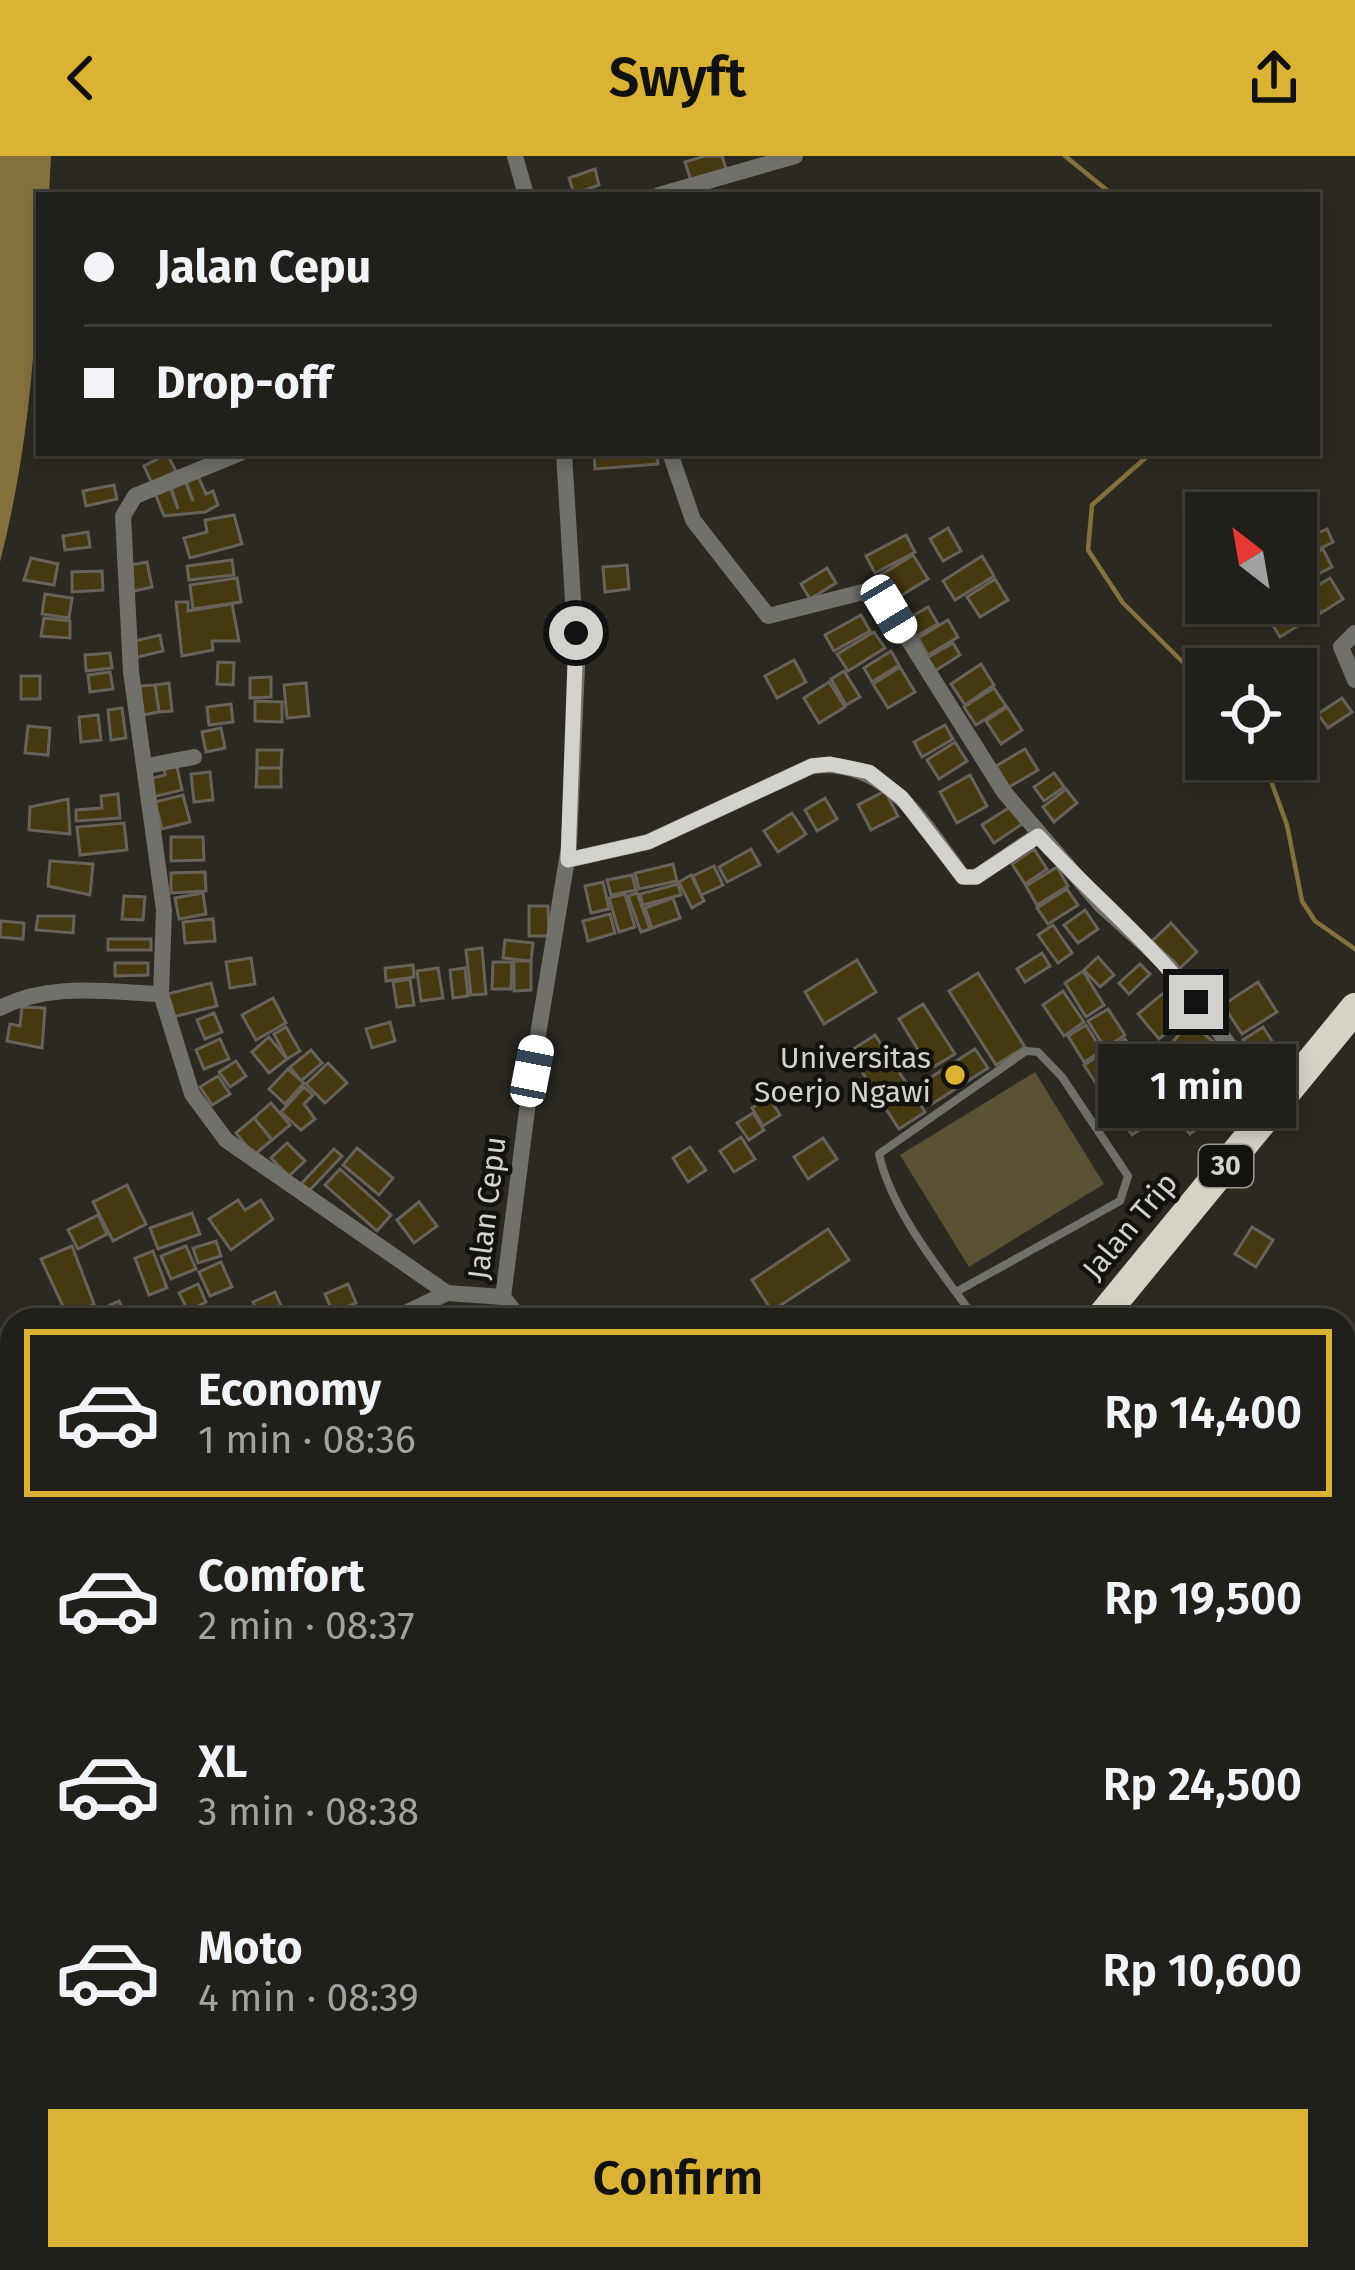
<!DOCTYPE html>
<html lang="en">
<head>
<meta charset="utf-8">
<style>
  :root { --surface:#211f19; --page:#2d2c26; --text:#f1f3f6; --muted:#a2a2a2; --line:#3e3d38; --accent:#dab334 }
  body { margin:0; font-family:"Fira Sans",sans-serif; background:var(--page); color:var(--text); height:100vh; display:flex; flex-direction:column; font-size:45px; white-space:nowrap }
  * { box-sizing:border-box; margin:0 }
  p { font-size:39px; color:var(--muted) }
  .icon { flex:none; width:66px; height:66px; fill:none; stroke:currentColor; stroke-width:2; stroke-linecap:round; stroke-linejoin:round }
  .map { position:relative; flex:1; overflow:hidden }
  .panel { position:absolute; left:0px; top:1152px; width:1356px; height:963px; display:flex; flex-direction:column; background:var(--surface); border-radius:36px 36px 0 0; box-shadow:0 6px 18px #0003,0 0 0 3px var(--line) }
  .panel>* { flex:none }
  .hud { position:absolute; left:36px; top:36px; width:1284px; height:264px; border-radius:0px; box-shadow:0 6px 18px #0003,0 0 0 3px var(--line); display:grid; align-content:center; height:264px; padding:0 48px; background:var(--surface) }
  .needle { width:78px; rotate:329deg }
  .fabs { position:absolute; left:1185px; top:336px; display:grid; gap:24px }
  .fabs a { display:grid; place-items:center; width:132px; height:132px; border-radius:0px; background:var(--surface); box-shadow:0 6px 18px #0003,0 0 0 3px var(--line); font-size:60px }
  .end { position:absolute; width:54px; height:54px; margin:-27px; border:15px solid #d4d2cd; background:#111; box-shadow:0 0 0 6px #111 }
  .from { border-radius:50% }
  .bubble { position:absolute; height:84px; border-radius:0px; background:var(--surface); box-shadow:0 6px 18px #0003,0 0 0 3px var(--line); font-size:39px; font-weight:600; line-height:84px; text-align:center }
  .car { position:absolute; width:36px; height:72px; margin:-36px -18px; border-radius:15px; box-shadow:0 0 9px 3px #0007; background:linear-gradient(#fff 24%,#345 0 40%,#fff 0 76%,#345 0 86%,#fff 0) }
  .hud b { display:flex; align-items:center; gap:42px; height:114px; font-size:45px }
  .hud b+b { border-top:3px solid var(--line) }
  .hud i { width:30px; height:30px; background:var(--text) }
  ul { padding:21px 0 0; list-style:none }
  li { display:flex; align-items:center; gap:36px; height:168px; margin:0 24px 18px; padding:0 24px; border:6px solid transparent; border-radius:0px }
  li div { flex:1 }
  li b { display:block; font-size:45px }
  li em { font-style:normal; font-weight:600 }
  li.selected { border-color:var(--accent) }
  li>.icon { width:108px; height:108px; stroke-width:1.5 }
  .cta { display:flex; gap:24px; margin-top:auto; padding:24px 48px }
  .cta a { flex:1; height:138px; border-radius:0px; background:var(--accent); color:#111; font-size:48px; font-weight:600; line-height:138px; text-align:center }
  header { display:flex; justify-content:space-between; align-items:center; height:156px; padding:0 48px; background:var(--accent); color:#111; font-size:54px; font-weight:600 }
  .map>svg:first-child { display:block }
  .green { fill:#5b5134 }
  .water { fill:#84723e }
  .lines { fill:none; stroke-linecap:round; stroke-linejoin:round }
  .stream { stroke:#84723e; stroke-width:4.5 }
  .building { fill:#463910; stroke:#67635a; stroke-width:3 }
  .lane { stroke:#71706b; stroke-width:8 }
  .street { stroke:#71706b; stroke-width:16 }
  .secondary { stroke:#9a9791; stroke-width:24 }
  .highway { stroke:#d6d2c8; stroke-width:30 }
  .route { stroke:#d4d2cd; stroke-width:15 }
  .poi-dot { fill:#dab334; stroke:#13120e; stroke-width:4.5 }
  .labels { text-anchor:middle; stroke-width:9; stroke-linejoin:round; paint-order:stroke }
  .shield { fill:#13120e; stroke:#9a9894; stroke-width:3 }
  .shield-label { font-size:27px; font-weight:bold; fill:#d4d2cd }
  .poi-label { font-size:30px; fill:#d4d2cd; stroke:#13120e; text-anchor:end }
  .street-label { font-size:30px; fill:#d4d2cd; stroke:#13120e }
</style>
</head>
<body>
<header><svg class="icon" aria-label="back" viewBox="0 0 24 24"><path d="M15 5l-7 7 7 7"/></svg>Swyft<svg class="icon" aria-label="share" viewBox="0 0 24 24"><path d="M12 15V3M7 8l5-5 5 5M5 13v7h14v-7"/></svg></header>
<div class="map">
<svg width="1355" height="2114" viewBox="0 0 1355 2114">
  <rect width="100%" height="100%" fill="#2c2921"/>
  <path class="green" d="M1035,916L1104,1028L969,1111L900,999Z"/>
  <g class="water">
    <path d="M0,0H51L49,39H39C39,164 31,284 0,406Z"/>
    <path d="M0,1994L12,2003V2103H148L164,2114H0Z"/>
  </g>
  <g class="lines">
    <g class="stream">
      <path d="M1065,0L1113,39"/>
      <path d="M1151,297L1092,349L1088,394L1123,447L1206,529"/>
      <path d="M1263,603L1287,669L1302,745L1315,765L1355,793"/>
    </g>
  </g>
  <g class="building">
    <path d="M705,0H722L727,16L692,28L685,6Z"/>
    <path d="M595,13L599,29L574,38L569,22Z"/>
    <path d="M594,297H657L658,308L595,313Z"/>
    <path d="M167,298L176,315L152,328L144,310Z"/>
    <path d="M198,320L206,338L213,335L218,349L205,356L164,360L155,337L170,331L178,353L171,331L185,325L193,345L186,325Z"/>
    <path d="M114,329L117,343L86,350L83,335Z"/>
    <path d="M1304,349L1316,373L1296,382V357H1288Z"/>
    <path d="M234,359L242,388L190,402L184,382L207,376L205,364Z"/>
    <path d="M948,372L961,395L943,405L930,383Z"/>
    <path d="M1327,373L1333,386L1305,400L1298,386Z"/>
    <path d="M88,376L90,391L65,394L63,380Z"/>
    <path d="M906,379L915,396L875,417L866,400Z"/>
    <path d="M1323,393L1332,411L1312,421L1303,403Z"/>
    <path d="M913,399L928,423L894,444L879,420Z"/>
    <path d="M982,400L994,420L955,444L943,425Z"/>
    <path d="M31,402L58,408L54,429L24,424Z"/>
    <path d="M232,404L234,419L189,424L187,410Z"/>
    <path d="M147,406L152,431L130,436L125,410Z"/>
    <path d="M627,409L629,433L605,436L603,411Z"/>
    <path d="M827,412L836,427L810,443L801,428Z"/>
    <path d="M102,415L103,434L72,436V416Z"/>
    <path d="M237,422L241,446L193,453L190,429Z"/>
    <path d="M1330,422L1343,443L1321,457L1307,436Z"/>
    <path d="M995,423L1008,444L980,461L967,441Z"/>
    <path d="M45,438L72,442L69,462L42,458Z"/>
    <path d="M1299,442L1312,461L1280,481L1265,457Z"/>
    <path d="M176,446H188V455L232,448L239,485H212L213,494L182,500Z"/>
    <path d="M928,451L938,468L916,480L906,464Z"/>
    <path d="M861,459L870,475L834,495L825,479Z"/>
    <path d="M44,462L70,465V482L41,480Z"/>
    <path d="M948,464L958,481L928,499L918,482Z"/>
    <path d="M874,476L885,492L848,515L837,498Z"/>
    <path d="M160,479L163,495L134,502L130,486Z"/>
    <path d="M953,487L960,499L935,515L927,502Z"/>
    <path d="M891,495L899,509L872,526L864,512Z"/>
    <path d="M110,497L112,512L86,515L85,499Z"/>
    <path d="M794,504L806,526L777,542L765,520Z"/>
    <path d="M218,506L234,507L233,529L217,528Z"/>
    <path d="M981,508L994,529L965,549L951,528Z"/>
    <path d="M900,511L915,536L888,552L873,528Z"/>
    <path d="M844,515L860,541L846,549L831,523Z"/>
    <path d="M110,516L113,533L90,536L88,519Z"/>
    <rect x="21" y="520" width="19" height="23"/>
    <path d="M271,521V541L250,542V522Z"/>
    <path d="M829,526L845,551L819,567L804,542Z"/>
    <path d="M169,527L172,555L159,556L155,529Z"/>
    <path d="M306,527L309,560L287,562L284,529Z"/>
    <path d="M155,529L159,556L143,559L140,530Z"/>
    <path d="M994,532L1006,550L976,569L964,551Z"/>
    <path d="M1342,542L1352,556L1328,572L1318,558Z"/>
    <path d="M255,545L282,546V566L255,565Z"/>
    <path d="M231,548L233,566L209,569L207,551Z"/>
    <path d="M1007,551L1022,574L1001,588L986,565Z"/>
    <path d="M122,552L126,582L111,584L108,554Z"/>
    <path d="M98,559L101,584L81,586L79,561Z"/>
    <path d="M945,569L953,583L922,601L914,586Z"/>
    <path d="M28,570L50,572L48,599L25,597Z"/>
    <path d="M221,572L225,592L206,596L202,576Z"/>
    <path d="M955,586L967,605L939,623L927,604Z"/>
    <path d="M1025,593L1038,614L1009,631L996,610Z"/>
    <path d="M257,594H282L281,612H257Z"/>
    <path d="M176,606L182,634L153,641L149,623L165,619L163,609Z"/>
    <path d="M257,612H281V631H256Z"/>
    <path d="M210,616L213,644L194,646L191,618Z"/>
    <path d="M1054,617L1064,631L1044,645L1034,631Z"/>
    <path d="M970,619L987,650L957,667L940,636Z"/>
    <path d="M1066,633L1077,647L1054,666L1043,651Z"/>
    <path d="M885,635L898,660L871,674L858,649Z"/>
    <path d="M118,638L120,662L76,665V654L102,652L101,640Z"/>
    <path d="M183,639L190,666L162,673L155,646Z"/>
    <path d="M825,642L837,663L817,675L805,654Z"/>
    <path d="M68,643L70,678L29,674L30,651Z"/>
    <path d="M1010,651L1022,668L994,687L982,669Z"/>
    <path d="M792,657L806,678L778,696L764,675Z"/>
    <path d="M124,667L127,694L80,699L77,671Z"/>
    <path d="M171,681H203L204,704L171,705Z"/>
    <path d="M751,693L760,709L727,726L719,711Z"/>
    <path d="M1034,693L1047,713L1025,728L1012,708Z"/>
    <path d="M50,705L93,708L90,739L48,730Z"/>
    <path d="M673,708L677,725L639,733L635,717Z"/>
    <path d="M714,710L723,729L701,739L693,720Z"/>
    <path d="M1057,711L1068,730L1037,749L1026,730Z"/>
    <path d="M205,716L206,735L171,737V717Z"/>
    <path d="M632,719L636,734L611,739L607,724Z"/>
    <path d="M691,719L704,745L692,752L679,726Z"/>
    <path d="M603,726L609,753L591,757L585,730Z"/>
    <path d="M678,728L681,739L643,749L640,738Z"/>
    <path d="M1067,733L1078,749L1048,768L1037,752Z"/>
    <path d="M203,737L206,758L179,763L175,742Z"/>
    <path d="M637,737L650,773L641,776L628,740Z"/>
    <path d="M625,738L635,771L619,776L609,742Z"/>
    <path d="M124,740L145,741L143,764L122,763Z"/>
    <path d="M673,742L680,762L652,772L645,752Z"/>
    <path d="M529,750H548L549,780H529Z"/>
    <path d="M1085,754L1098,773L1078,787L1064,769Z"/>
    <path d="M610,758L615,777L588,785L583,765Z"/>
    <path d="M38,760H74L73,777L36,774Z"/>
    <path d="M213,763L215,785L185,787L183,766Z"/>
    <path d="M1,765L24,767L23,783L0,781Z"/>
    <path d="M1171,767L1197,796L1179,813L1152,785Z"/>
    <path d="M1053,769L1072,797L1058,807L1038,779Z"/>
    <rect x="108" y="783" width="43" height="11"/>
    <path d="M505,784L533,787L531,805L503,802Z"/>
    <path d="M482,792L486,838L471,839L466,794Z"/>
    <path d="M1042,797L1050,810L1025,826L1017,813Z"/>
    <path d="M1098,801L1114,819L1100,831L1084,814Z"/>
    <path d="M251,802L255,828L230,832L226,806Z"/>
    <path d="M857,804L876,836L824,868L805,836Z"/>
    <path d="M514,805H531V834L514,835Z"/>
    <path d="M493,806H512L511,833H492Z"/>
    <path d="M115,807H148V819L115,820Z"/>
    <path d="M1140,808L1150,818L1129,838L1119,827Z"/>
    <path d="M413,809L414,821L386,825L385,812Z"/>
    <path d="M438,812L443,842L421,845L417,815Z"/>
    <path d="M465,812L468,840L453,842L450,814Z"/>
    <path d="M1083,815L1104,849L1086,861L1065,827Z"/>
    <path d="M978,817L1025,891L996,909L949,835Z"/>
    <path d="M410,823L414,849L397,851L393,826Z"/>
    <path d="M1258,826L1277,856L1242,878L1223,849Z"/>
    <path d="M211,827L217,850L173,861L167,838Z"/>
    <path d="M1167,834L1188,859L1159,883L1138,858Z"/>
    <path d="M1063,835L1084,866L1064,880L1043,849Z"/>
    <path d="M273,842L286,867L256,884L242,859Z"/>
    <path d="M923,848L955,898L930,913L899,863Z"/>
    <path d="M22,851L45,852L42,892L7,885L10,868L20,870Z"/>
    <path d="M1108,853L1125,879L1105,892L1088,865Z"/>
    <path d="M214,857L222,876L205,883L197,864Z"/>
    <path d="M390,866L395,885L372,892L366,873Z"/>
    <path d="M1190,866L1217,889L1195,914L1169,890Z"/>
    <path d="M1086,869L1102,895L1084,906L1068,880Z"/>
    <path d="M286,871L300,895L287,903L274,878Z"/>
    <path d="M1263,871L1281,899L1261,912L1243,884Z"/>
    <path d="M875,879L925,956L899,973L849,896Z"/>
    <path d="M269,881L287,903L269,917L252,896Z"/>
    <path d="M220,883L229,903L204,913L196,894Z"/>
    <path d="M1125,883L1138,903L1097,929L1084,909Z"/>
    <path d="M1166,892L1183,907L1167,923L1151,907Z"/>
    <path d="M975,893L988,912L932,948L919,929Z"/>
    <path d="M311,894L322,907L301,925L290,911Z"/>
    <path d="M236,905L246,920L230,931L219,916Z"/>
    <path d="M1213,906L1233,928L1209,949L1189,928Z"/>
    <path d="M328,907L347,927L325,947L306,928Z"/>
    <path d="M1137,908L1151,930L1114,953L1100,931Z"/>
    <path d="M288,913L304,927L285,948L269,933Z"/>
    <path d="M218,920L230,938L212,949L200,931Z"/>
    <path d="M304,931L313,939L304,948L315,963L301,974L281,956Z"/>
    <path d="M1189,931L1212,959L1190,978L1167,949Z"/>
    <path d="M1152,932L1168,955L1132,979L1116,955Z"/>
    <path d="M769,941L780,959L763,970L752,952Z"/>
    <path d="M271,947L290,969L272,984L254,962Z"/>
    <path d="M753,957L764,974L749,984L737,967Z"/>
    <path d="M254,962L272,984L254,999L236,977Z"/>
    <path d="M741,981L755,1003L734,1016L720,995Z"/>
    <path d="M823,982L837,1003L808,1023L794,1001Z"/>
    <path d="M287,987L305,1005L289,1020L271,1002Z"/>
    <path d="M690,991L706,1014L688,1026L673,1002Z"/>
    <path d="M357,992L393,1022L379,1039L343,1009Z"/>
    <path d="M334,993L342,1000L309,1035L301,1028Z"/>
    <path d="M340,1013L391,1059L377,1075L325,1029Z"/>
    <path d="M127,1029L146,1068L113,1085L93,1046Z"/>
    <path d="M238,1044L245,1054L261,1044L273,1063L231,1094L209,1063Z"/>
    <path d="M419,1046L437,1070L414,1087L397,1064Z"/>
    <path d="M192,1057L200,1078L158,1093L150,1072Z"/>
    <path d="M98,1059L107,1078L78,1093L68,1074Z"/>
    <path d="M1252,1071L1273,1084L1256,1111L1235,1098Z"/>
    <path d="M828,1073L849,1104L772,1155L752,1124Z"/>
    <path d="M216,1085L221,1100L198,1107L193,1092Z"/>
    <path d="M72,1090L94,1148L68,1161L41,1103Z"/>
    <path d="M186,1090L196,1113L171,1123L161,1100Z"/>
    <path d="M153,1095L167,1132L149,1139L135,1102Z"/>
    <path d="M221,1106L232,1131L210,1140L199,1116Z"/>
    <path d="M198,1128L206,1146L188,1155L179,1137Z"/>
    <path d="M348,1128L356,1147L333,1157L325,1138Z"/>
    <path d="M275,1136L284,1156L261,1164L253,1146Z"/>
    <path d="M119,1145L128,1164H92L89,1159Z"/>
    <path d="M8,1502L12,1534L0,1541V1507Z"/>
    <path d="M414,2103H439L444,2111L408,2114L405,2108Z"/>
  </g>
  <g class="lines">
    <path class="lane" d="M956,1136L1120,1045L1128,1020L1062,921L1038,896L1026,895L879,998C892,1057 942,1116 976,1164"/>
    <g class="street">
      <path d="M515,0L526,39"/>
      <path d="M659,39L795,0"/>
      <path d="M240,297L135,340L123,360L131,516L164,754L161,838L192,938L226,984L447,1137L503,1141"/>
      <path d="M670,297L693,364L768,460L863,436L889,453L1004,636L1101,749L1170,811L1275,950"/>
      <path d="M1355,477L1341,491L1355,524"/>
      <path d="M147,610L194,601"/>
      <path d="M568,704L648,686L812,610C887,601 924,668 963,721H976L1038,679"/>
      <path d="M0,852C50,826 107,836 161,838"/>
      <path d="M391,1164L447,1137"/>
      <path d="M521,1164L503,1141L532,915L569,691L577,510L564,297"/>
      <path d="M0,1337L12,1362"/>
      <path d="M0,1841L12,1857"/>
      <path d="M1344,1880L1355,1877"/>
      <path d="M597,2103L603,2114"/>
    </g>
    <path class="secondary" d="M1344,1422L1355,1420"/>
    <g class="highway">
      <path d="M1099,1164L1355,852"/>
      <path d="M948,2114V2103"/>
    </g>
  </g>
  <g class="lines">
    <path class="route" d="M576,477L568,704L648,686L812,610L830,608L869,616L902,642L963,721H976L1038,680C1090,737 1149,785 1196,846"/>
  </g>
  <circle class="poi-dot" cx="955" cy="919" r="12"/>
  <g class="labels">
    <rect class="shield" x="1199" y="989" width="54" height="42" rx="9"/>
    <g class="shield-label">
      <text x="1226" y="1019">30</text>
    </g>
    <g class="poi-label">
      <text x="931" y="912">Universitas<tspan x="931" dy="34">Soerjo Ngawi</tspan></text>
    </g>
    <g class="street-label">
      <text transform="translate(487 1052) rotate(-83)" y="10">Jalan Cepu</text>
      <text transform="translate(1130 1070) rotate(-50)" y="10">Jalan Trip</text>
    </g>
  </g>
</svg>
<div class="fabs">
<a><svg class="needle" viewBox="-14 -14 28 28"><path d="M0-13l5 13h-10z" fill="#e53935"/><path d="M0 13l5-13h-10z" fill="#a2a2a2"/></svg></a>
<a><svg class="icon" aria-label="locate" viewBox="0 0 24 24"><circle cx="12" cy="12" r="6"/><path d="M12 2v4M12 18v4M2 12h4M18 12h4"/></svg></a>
</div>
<i class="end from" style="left:576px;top:477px"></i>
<i class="end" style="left:1196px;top:846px"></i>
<div class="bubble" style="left:1098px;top:888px;width:198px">1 min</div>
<i class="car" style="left:889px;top:453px;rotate:149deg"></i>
<i class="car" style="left:532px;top:915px;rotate:11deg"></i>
<div class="hud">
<b><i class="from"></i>Jalan Cepu</b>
<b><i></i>Drop-off</b>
</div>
<section class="panel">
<ul>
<li class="selected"><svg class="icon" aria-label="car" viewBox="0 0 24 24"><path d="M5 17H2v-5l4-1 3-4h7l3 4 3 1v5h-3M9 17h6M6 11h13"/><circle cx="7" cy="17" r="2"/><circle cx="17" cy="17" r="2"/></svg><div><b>Economy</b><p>1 min · 08:36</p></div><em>Rp 14,400</em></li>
<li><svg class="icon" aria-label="car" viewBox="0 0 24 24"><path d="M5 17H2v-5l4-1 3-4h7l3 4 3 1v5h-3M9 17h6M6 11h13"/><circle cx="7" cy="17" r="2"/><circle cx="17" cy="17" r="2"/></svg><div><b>Comfort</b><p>2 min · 08:37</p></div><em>Rp 19,500</em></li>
<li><svg class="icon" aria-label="car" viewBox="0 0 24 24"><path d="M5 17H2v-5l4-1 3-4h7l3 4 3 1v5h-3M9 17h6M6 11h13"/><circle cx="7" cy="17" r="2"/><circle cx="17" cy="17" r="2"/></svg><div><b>XL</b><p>3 min · 08:38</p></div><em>Rp 24,500</em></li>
<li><svg class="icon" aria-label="car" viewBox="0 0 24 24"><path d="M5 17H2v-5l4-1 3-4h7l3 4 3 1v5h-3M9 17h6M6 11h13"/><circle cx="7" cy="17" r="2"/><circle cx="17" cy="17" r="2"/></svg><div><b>Moto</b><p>4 min · 08:39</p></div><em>Rp 10,600</em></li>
</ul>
<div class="cta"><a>Confirm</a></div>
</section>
</div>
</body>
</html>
